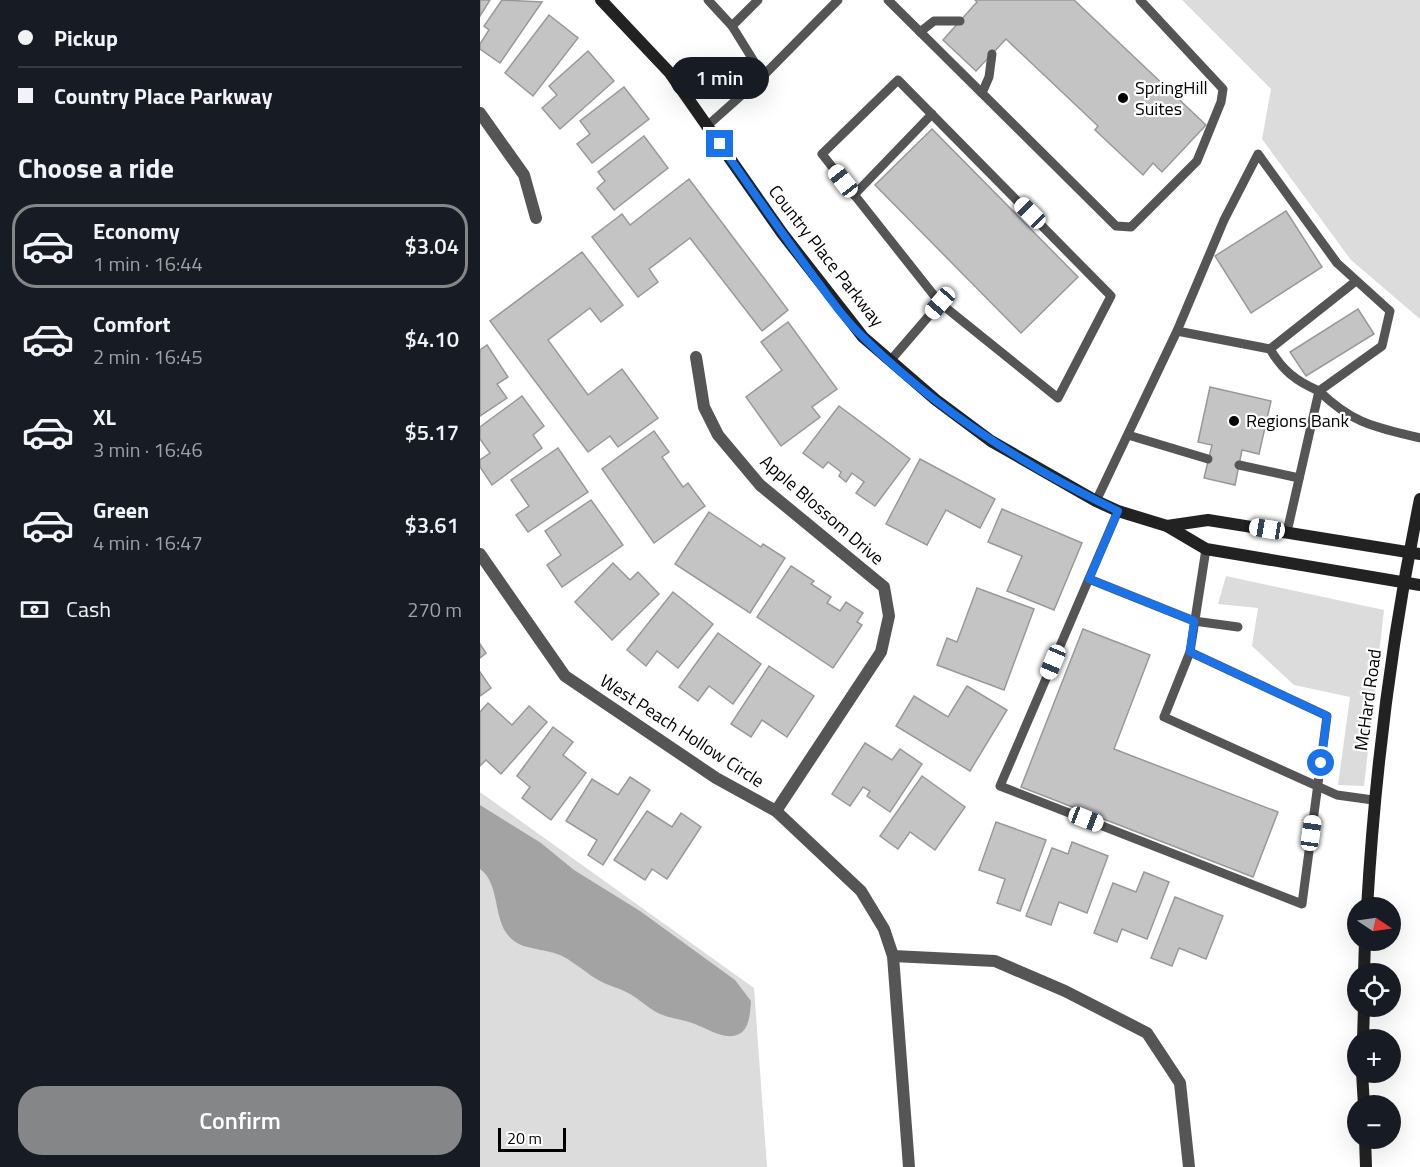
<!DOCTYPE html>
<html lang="en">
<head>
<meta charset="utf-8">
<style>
  :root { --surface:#171b24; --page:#242831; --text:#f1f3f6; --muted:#9ea1a6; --line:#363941; --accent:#858687 }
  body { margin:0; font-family:"Titillium Web",sans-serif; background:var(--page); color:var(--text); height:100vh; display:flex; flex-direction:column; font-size:22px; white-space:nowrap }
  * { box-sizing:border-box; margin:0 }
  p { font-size:20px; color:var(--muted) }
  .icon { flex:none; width:33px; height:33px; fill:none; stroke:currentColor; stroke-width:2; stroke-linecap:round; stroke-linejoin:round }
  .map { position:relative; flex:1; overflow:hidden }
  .panel { display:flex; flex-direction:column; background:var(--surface); width:480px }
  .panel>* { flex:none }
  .guide { display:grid; align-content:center; height:132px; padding:0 18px; background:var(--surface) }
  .needle { width:39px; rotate:103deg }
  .fabs { position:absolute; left:867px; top:897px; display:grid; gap:12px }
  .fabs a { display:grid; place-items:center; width:54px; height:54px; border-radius:50%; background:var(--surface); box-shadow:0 6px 24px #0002; font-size:30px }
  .scale { position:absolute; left:18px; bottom:15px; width:68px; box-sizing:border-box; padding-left:6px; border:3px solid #000; border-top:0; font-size:16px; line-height:21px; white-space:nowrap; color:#000; -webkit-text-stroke:4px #fff; paint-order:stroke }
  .end { position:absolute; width:27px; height:27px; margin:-14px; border:8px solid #1a73e8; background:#fff; box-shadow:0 0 0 3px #fff }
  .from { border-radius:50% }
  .bubble { position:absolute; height:42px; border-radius:21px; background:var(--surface); box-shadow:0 6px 24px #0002; font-size:20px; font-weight:600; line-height:42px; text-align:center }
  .car { position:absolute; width:18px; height:36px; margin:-18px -9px; border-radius:8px; box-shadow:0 0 4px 2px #0007; background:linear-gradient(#fff 24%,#345 0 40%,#fff 0 76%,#345 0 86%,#fff 0) }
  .guide b { display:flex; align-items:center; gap:21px; height:57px; font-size:22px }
  .guide b+b { border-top:2px solid var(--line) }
  .guide i { width:15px; height:15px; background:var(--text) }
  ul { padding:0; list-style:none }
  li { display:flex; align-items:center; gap:18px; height:84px; margin:0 12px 9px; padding:0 6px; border:3px solid transparent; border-radius:24px }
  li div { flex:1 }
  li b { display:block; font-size:22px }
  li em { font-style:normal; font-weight:600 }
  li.current { border-color:var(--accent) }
  li>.icon { width:54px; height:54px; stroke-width:1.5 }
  h2 { padding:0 18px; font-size:27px; line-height:72px }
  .pay { display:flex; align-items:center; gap:15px; height:66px; padding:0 18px; font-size:22px }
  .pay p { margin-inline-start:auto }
  .primary-button { display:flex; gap:12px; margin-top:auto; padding:12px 18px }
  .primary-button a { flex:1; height:69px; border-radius:24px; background:var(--accent); color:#fff; font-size:24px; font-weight:600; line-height:69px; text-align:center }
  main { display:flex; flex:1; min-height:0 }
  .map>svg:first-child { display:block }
  .green { fill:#dcdcdc }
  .water { fill:#a3a3a3 }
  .building { fill:#c4c4c4; stroke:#999; stroke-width:1.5 }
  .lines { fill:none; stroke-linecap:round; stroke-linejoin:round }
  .lane { stroke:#555; stroke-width:9 }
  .street { stroke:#555; stroke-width:12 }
  .secondary { stroke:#222; stroke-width:12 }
  .route { stroke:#1a73e8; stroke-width:8 }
  .poi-dot { fill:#000; stroke:#fff; stroke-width:2 }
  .labels { text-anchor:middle; stroke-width:4.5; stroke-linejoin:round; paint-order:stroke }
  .poi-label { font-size:18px; fill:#000; stroke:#fff; text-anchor:start }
  .street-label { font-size:18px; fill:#000; stroke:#fff }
</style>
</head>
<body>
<main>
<section class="panel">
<div class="guide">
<b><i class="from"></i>Pickup</b>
<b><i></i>Country Place Parkway</b>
</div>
<h2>Choose a ride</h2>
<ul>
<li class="current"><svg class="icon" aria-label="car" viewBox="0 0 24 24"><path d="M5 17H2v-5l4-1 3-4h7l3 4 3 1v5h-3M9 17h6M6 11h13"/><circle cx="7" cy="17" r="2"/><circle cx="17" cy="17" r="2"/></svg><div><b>Economy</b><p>1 min · 16:44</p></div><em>$3.04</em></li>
<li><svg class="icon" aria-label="car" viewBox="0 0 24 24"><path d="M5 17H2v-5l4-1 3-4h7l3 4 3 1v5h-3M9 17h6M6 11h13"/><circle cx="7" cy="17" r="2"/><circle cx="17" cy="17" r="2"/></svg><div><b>Comfort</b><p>2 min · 16:45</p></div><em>$4.10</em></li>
<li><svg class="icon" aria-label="car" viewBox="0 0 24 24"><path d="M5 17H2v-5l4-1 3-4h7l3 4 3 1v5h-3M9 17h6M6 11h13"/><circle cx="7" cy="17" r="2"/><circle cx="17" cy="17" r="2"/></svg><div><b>XL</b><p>3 min · 16:46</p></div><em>$5.17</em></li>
<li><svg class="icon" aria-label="car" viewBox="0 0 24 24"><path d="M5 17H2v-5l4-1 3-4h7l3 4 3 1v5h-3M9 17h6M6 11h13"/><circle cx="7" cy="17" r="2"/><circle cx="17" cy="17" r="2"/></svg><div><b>Green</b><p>4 min · 16:47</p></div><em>$3.61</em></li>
</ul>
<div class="pay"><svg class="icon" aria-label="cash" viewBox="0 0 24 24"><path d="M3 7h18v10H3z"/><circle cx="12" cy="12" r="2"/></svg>Cash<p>270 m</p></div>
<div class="primary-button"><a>Confirm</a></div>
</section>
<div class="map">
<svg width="940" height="1167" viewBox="0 0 940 1167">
  <rect width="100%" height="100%" fill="#fff"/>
  <g class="green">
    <path d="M702,0H940V319L871,260L782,139L791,89Z"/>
    <path d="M746,576L904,610L884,786L858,785L870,697L814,685L772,646L778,608L738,604Z"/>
    <path d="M0,792L274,988L287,1167H0Z"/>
  </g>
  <path class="water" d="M0,805L61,843L94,870L160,911L255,980L271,1001C270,1011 270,1029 259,1034C245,1041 228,1029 215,1024C202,1019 189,1019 176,1012C167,1007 159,999 150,994C140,988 129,986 120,981C107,974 96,963 82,956C68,949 46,950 34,941C11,924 22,885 0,869Z"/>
  <g class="building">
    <path d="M0,0H10L0,16Z"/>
    <path d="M22,0L62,2L20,63L0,49V44L9,30L4,26Z"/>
    <path d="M495,0H594L726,125L682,172L673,163L663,175L615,130L618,126L526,39L496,71L463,40L497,2Z"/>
    <path d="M69,15L98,38L53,96L25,73Z"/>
    <path d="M108,51L134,81L80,129L62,108L77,95L69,86Z"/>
    <path d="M144,87L169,119L112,163L97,144L110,134L100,121Z"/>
    <path d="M452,129L598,277L541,333L395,185Z"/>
    <path d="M164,136L188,168L134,210L117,188L125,181L118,172Z"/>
    <path d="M209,179L308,310L282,331L210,238L169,269L178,282L158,297L112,237L142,214L150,225Z"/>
    <path d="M806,211L842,267L771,313L735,256Z"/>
    <path d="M102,252L143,305L121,322L110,308L68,340L108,395L142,369L178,418L138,447L130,436L108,452L10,321Z"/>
    <path d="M878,309L894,334L826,376L810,352Z"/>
    <path d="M308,322L357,389L332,407L340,417L301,446L266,397L302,370L281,342Z"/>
    <path d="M7,345L28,377L17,384L27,398L0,416V350Z"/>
    <path d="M730,387L791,401L779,454L762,450L755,485L724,478L732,445L718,442Z"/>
    <path d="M42,396L64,426L53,435L62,448L12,485L0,467V460L10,453L0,439V427Z"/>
    <path d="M359,406L430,459L395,506L376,493L384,482L372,473L366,482L359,476L361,472L348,462L343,468L323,453Z"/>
    <path d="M174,431L189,452L182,457L203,487L208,483L225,506L174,543L122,469Z"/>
    <path d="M78,448L108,492L48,532L36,515L49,506L31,480Z"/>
    <path d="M440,459L515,499L500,528L466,510L447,545L406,524Z"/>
    <path d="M111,500L143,545L82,587L67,565L81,555L65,531Z"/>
    <path d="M522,509L602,543L574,610L527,591L542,556L508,542Z"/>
    <path d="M229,512L281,547L283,544L305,558L270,613L195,564Z"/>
    <path d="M133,563L150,580L158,572L179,594L132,640L95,602Z"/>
    <path d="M311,566L334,581L331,584L351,597L347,603L360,611L366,602L383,613L377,622L382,625L353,668L277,617Z"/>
    <path d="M497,588L554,609L524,690L457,665L467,638L477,642Z"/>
    <path d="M193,592L233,624L198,668L177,651L166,666L147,650Z"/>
    <path d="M603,629L670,655L634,749L798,812L773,877L541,787Z"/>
    <path d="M238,633L281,664L253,704L229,686L218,701L199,687Z"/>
    <path d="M0,644L6,653L0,658Z"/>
    <path d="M289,666L334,696L307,737L282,720L271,737L251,724Z"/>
    <path d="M0,672L11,688L0,696Z"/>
    <path d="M487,686L527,710L490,771L416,726L434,696L468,717Z"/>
    <path d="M8,703L32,725L49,706L67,722L21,774L6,760L0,766V712Z"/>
    <path d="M73,727L93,742L83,755L106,773L71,820L42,798L50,787L37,776Z"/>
    <path d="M385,743L412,760L420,749L442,764L410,812L387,796L390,791L383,787L370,806L352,794Z"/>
    <path d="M442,776L485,807L455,850L430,832L418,849L400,836Z"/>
    <path d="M150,777L170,790L123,865L108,855L117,840L86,821L112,779L138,795Z"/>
    <path d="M167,811L192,827L201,813L221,827L187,879L172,869L165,880L134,860Z"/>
    <path d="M516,822L566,840L540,911L517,903L525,879L499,870Z"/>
    <path d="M592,842L628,856L607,913L579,902L571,925L546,916L572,848L588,854Z"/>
    <path d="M664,872L689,882L667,939L642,929L637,942L614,933L633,883L656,892Z"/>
    <path d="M695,897L743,916L726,959L699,948L692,966L671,958Z"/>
  </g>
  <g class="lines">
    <g class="lane">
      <path d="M228,0L252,26L283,76"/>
      <path d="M408,0L636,226L651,227L717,161L741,102L743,89L660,0"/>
      <path d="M252,26L278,0"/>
      <path d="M440,32L454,21H480"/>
      <path d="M418,80L631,296L578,398L460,303L342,154Z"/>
      <path d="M502,93L509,77L512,54"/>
      <path d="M227,126L283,76L358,0"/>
      <path d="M374,195L452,114"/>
      <path d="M790,349L876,281"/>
      <path d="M410,361L460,303"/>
      <path d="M839,391C873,424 895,427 940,438"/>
      <path d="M648,435L728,459"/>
      <path d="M759,465L819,478"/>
      <path d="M616,501L697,331L744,220L778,154L857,263L910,311L902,346L839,391C816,381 803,371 790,349L697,331"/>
      <path d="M638,511L520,786L822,904L847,716L710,652"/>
      <path d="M807,532L839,391"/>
      <path d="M726,549L710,652L684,717L857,795L893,800"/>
      <path d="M609,579L714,621L758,627"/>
    </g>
    <g class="street">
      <path d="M0,113L44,175L56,218"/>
      <path d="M216,357L224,407L238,435L280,485L404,587L409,616L401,652L296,811"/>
      <path d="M0,554L85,676L236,778L296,811L381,891L404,929L413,956L429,1167"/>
      <path d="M413,956L515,961L585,991L667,1033L700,1083L709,1167"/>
    </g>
    <g class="secondary">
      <path d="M121,0L190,73L302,233L383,337L456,400L511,441L616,501L638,511L687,526L726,549L940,585"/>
      <path d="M687,526L728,520L940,554"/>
      <path d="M887,908C895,770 912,634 940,499"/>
      <path d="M884,974L885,940"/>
      <path d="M883,1040L884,1006"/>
      <path d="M882,1072L884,1106"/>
      <path d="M885,1138L886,1167"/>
    </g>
  </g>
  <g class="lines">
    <path class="route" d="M240,144C269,186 299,229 329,270C346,293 363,318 384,338C457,410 546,467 638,511L609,579L714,621L710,652L847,716L841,763"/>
  </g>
  <g class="poi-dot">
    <circle cx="643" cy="98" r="6"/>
    <circle cx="754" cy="421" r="6"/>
  </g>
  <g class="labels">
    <g class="poi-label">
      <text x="655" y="94">SpringHill<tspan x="655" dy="21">Suites</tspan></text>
      <text x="766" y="427">Regions Bank</text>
    </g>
    <g class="street-label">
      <text transform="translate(346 256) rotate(52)" y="6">Country Place Parkway</text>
      <text transform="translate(342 510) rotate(41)" y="6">Apple Blossom Drive</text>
      <text transform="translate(888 700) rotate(-82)" y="6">McHard Road</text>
      <text transform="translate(202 731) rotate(33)" y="6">West Peach Hollow Circle</text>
    </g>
  </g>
</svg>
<div class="fabs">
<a><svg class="needle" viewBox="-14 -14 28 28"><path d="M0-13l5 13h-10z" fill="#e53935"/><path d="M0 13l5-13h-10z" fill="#9ea1a6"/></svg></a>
<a><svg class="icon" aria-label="locate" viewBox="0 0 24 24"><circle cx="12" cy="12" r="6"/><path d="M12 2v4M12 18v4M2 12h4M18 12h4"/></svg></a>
<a>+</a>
<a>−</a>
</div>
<div class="scale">20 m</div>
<i class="end from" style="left:841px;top:763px"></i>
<i class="end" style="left:240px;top:144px"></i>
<div class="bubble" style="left:190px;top:57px;width:99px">1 min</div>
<i class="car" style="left:363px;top:181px;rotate:322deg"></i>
<i class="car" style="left:550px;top:213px;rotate:315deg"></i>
<i class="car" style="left:460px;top:303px;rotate:221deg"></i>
<i class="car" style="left:787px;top:529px;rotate:279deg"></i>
<i class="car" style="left:573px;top:662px;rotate:203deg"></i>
<i class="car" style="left:606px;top:819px;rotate:111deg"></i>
<i class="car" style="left:831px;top:833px;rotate:8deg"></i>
</div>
</main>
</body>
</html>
